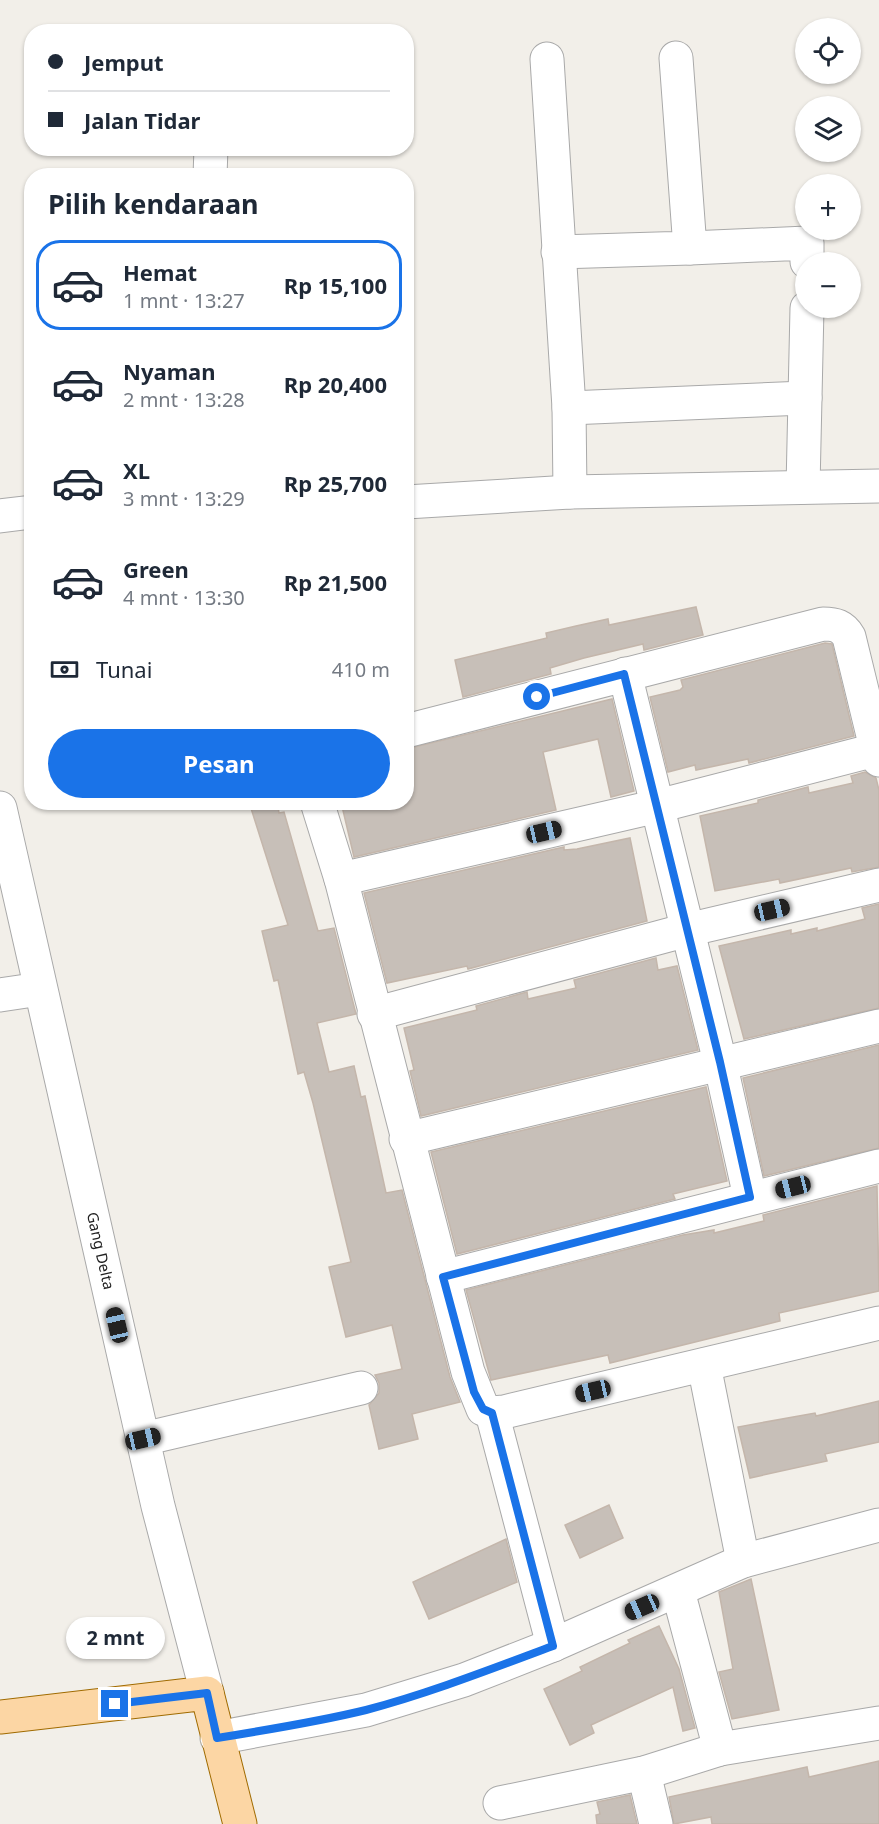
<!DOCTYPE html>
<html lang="id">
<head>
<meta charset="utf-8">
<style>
  :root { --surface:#fff; --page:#f2f2f3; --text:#1f2937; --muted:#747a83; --line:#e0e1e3; --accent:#1a73e8 }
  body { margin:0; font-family:"Noto Sans",sans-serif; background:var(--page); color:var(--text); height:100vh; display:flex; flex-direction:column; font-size:22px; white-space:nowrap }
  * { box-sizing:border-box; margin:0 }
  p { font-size:20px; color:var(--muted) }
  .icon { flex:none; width:33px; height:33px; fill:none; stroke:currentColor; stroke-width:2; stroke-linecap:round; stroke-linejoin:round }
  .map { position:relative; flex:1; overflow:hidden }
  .details { position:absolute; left:24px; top:168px; width:390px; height:642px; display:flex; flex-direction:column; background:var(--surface); border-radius:24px; box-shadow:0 2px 4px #0004 }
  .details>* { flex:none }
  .top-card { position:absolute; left:24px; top:24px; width:390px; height:132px; border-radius:24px; box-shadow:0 2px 4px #0004; display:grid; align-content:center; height:132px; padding:0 24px; background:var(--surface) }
  .fabs { position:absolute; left:795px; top:18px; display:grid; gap:12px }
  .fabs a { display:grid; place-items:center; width:66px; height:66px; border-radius:50%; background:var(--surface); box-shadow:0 2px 4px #0004; font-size:30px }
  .end { position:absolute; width:27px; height:27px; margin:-14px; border:8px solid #1a73e8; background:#fff; box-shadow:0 0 0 3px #fff }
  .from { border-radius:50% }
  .bubble { position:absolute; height:42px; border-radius:21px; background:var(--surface); box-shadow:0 2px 4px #0004; font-size:20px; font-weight:700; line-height:42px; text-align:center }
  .car { position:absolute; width:18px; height:36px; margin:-18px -9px; border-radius:8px; box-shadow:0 0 4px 2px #0007; background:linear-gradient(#222 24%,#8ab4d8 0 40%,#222 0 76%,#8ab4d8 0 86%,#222 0) }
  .top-card b { display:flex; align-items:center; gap:21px; height:57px; font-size:22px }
  .top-card b+b { border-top:2px solid var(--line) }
  .top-card i { width:15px; height:15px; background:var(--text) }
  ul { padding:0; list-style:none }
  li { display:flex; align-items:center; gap:18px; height:90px; margin:0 12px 9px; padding:0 12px; border:3px solid transparent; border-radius:24px }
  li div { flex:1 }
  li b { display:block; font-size:22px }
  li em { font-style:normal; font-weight:700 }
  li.current { border-color:var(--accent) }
  li>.icon { width:54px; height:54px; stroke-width:1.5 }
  h2 { padding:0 24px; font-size:27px; line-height:72px }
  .pay { display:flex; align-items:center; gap:15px; height:66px; padding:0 24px; font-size:22px }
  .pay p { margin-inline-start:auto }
  .primary-button { display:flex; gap:12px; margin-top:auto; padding:12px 24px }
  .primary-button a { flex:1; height:69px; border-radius:36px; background:var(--accent); color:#fff; font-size:24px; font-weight:700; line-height:69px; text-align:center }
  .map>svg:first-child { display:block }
  .building { fill:#c7bfb8; stroke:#c4b6ab; stroke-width:1.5 }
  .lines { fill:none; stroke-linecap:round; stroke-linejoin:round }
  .minor-casing { stroke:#a9a9a9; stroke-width:35 }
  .major-casing { stroke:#a06b00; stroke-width:35 }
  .minor { stroke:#fff; stroke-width:33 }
  .major { stroke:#fcd6a4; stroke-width:33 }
  .route { stroke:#1a73e8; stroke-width:8 }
  .labels { text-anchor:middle; stroke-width:5; stroke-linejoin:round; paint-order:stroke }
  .street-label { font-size:15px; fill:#222; stroke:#fff }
</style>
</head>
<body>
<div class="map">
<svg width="879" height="1824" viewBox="0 0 879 1824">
  <rect width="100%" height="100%" fill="#f2efe9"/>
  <g class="building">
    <path d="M696,607L703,635L644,650L643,644L584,658L550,668L551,674L463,697L455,660L547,638L546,633L576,626L608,619L609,625Z"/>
    <path d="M825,643L832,644L854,736L749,763L748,759L696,770L695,765L668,772L650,697L680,690L683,687L681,680Z"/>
    <path d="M612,699L634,791L611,797L598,739L543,752L556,810L354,857L341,802H406V749Z"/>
    <path d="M865,772L876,778L879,790V867L852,872L851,868L780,883L779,879L715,891L700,816L758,803V800L808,787L809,793L853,783L851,776Z"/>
    <path d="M249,802H277L279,813L284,812L318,931L334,928L356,1014L317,1023L329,1072L354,1066L361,1097L365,1096L386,1193L402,1190L450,1377L460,1402L412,1414L418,1439L379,1449L369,1405L379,1393V1383L375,1375L402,1369L392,1325L346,1337L329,1267L351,1262L313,1103L304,1072L298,1074L278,980L274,981L262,931L288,925Z"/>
    <path d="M630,838L647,921L468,969L467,966L387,983L364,893L564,847V850L577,849Z"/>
    <path d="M879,904V1008L744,1039L719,946L791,930V934L817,928V931L865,919L862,908Z"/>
    <path d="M656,958L658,970L677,966L698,1050L421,1116L410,1071L414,1070L404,1028L477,1010L476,1006L527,992L528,999L576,988L574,980Z"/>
    <path d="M879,1045V1148L764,1176L743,1078Z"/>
    <path d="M706,1087L727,1181L673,1194L675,1199L457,1254L431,1152Z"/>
    <path d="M877,1186L879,1291L779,1313L780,1321L610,1363L608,1355L491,1380L466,1290L683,1235L714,1230V1233L764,1221L763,1215Z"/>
    <path d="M879,1401V1442L825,1454L827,1461L750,1478L738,1427L815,1413L816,1416Z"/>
    <path d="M609,1505L623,1538L580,1558L565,1525Z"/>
    <path d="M506,1539L517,1582L429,1619L413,1582Z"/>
    <path d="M751,1579L779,1710L732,1719L719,1672L733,1669L719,1592Z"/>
    <path d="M659,1626L679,1669L695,1728L683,1731L673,1687L591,1725L594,1733L570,1745L544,1689L582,1671L580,1667L630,1643L628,1640Z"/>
    <path d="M879,1761V1824H712L711,1817L674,1824L669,1797L807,1767L809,1777Z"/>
    <path d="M630,1795L637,1824H597L596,1815L600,1814L597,1802Z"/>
  </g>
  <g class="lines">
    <defs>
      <g id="minor">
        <path d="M547,59L569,408L570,492"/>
        <path d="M210,176L211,148"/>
        <path d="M690,248L807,243V262"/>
        <path d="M558,252L690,248L676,58"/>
        <path d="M569,408L805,398"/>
        <path d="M803,487L807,308"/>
        <path d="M406,502L570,492L879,486"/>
        <path d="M0,516L32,512"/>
        <path d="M625,674L720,1062L750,1197"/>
        <path d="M406,731L823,624C835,624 843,626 849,637L879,760"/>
        <path d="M317,802L341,879L468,1372L483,1409L492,1413L504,1412L879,1323"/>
        <path id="s1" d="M0,808L158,1506L207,1693"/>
        <path d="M341,879L658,806L879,749"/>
        <path d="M0,995L40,989"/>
        <path d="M374,1014L687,930L879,885"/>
        <path d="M406,1139L879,1026"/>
        <path d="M443,1277L879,1166"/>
        <path d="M704,1365L743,1561"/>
        <path d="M492,1413L553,1645"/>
        <path d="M143,1439L361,1388"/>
        <path d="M678,1591L720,1749"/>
        <path d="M217,1738L366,1710L464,1680L553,1645L743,1561L879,1525"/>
        <path d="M644,1773L656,1824"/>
        <path d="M500,1803L644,1773L720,1749L879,1723"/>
      </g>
      <path id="major" d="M0,1717L207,1693L240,1824"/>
    </defs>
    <use href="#minor" class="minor-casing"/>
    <use href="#major" class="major-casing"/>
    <use href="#minor" class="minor"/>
    <use href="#major" class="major"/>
  </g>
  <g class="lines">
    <path class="route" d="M115,1704L207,1693L217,1738C267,1730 317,1722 366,1710C430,1693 491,1669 553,1646L492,1413L483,1409L474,1392L443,1277L750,1197L720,1062L624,674L537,697"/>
  </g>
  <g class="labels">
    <g class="street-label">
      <text dy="5" stroke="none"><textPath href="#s1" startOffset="454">Gang Delta</textPath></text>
    </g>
  </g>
</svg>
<div class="fabs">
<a><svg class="icon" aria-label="locate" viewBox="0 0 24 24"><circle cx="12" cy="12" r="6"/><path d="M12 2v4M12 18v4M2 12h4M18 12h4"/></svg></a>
<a><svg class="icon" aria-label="layers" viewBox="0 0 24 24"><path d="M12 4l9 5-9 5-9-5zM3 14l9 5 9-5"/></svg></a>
<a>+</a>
<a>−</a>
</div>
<i class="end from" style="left:537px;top:697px"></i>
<i class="end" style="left:115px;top:1704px"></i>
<div class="bubble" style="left:66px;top:1617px;width:99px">2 mnt</div>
<i class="car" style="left:544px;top:832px;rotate:77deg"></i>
<i class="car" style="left:772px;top:910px;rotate:77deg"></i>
<i class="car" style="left:793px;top:1187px;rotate:256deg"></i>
<i class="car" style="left:117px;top:1325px;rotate:347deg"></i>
<i class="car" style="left:593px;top:1391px;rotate:257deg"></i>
<i class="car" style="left:143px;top:1439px;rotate:77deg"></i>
<i class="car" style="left:642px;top:1607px;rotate:246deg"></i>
<div class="top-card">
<b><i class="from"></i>Jemput</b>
<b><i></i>Jalan Tidar</b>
</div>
<section class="details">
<h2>Pilih kendaraan</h2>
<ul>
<li class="current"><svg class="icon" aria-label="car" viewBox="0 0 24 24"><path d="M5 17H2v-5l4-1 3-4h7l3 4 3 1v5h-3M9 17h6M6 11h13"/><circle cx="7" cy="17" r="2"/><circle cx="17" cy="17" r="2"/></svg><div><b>Hemat</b><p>1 mnt · 13:27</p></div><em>Rp 15,100</em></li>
<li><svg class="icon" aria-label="car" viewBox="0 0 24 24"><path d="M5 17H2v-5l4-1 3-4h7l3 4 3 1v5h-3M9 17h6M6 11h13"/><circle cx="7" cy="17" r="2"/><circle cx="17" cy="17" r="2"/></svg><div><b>Nyaman</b><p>2 mnt · 13:28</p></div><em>Rp 20,400</em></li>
<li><svg class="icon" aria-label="car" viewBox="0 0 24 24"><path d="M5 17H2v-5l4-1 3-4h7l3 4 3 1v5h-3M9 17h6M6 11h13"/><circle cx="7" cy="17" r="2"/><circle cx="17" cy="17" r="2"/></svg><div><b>XL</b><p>3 mnt · 13:29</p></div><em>Rp 25,700</em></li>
<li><svg class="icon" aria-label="car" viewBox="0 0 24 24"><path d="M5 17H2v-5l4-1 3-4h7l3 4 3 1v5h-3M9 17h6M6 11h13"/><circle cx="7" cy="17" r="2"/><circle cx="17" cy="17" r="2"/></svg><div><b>Green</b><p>4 mnt · 13:30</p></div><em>Rp 21,500</em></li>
</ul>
<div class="pay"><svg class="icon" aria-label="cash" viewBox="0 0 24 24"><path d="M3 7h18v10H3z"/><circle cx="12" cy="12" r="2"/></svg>Tunai<p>410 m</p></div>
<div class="primary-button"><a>Pesan</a></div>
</section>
</div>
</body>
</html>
